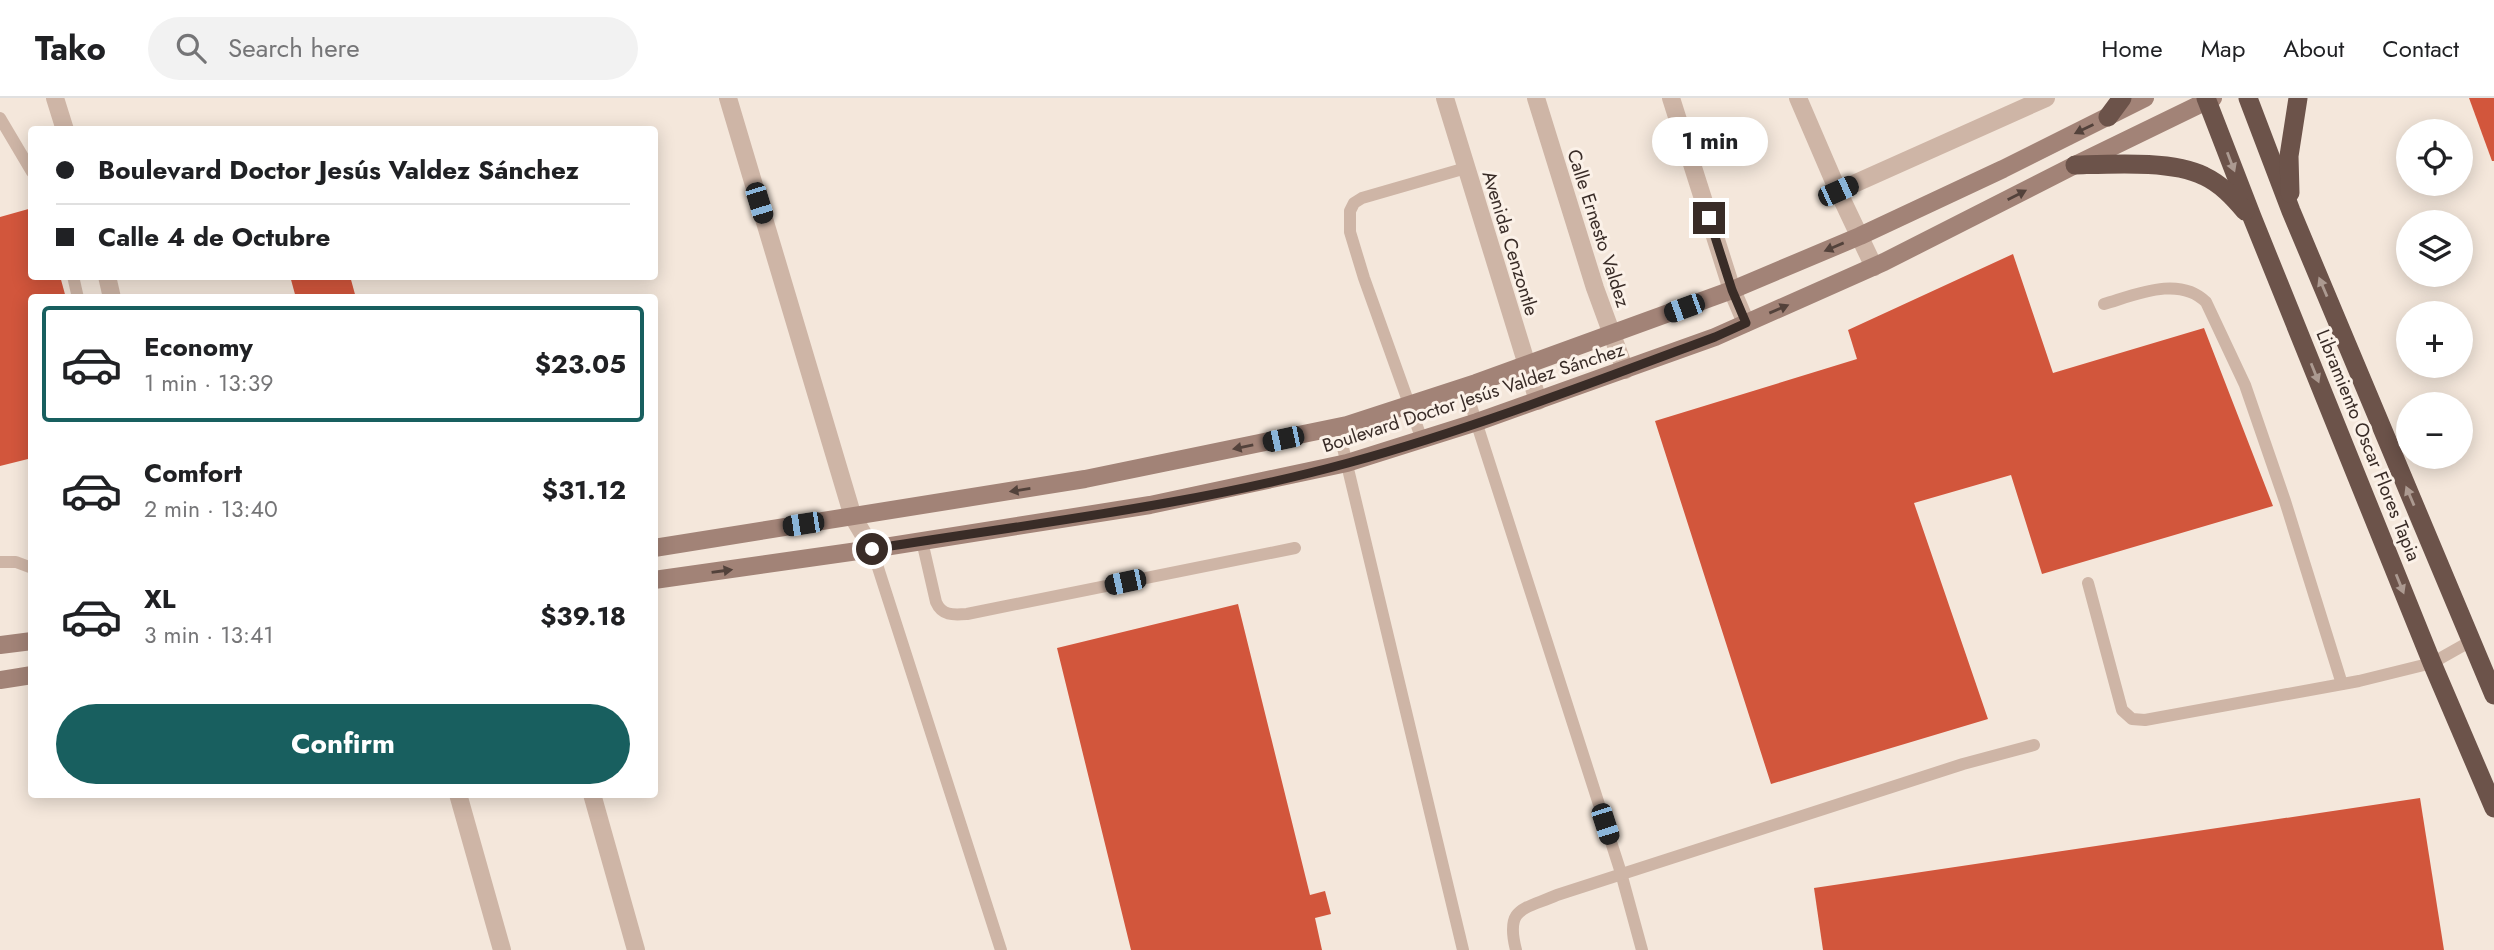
<!DOCTYPE html>
<html lang="en">
<head>
<meta charset="utf-8">
<style>
  :root { --surface:#fff; --page:#f2f2f2; --text:#202124; --muted:#757577; --line:#e0e0e0; --accent:#185f5f }
  body { margin:0; font-family:Jost,sans-serif; background:var(--page); color:var(--text); height:100vh; display:flex; flex-direction:column; font-size:26px; white-space:nowrap }
  * { box-sizing:border-box; margin:0 }
  p { font-size:23px; color:var(--muted) }
  .icon { flex:none; width:38px; height:38px; fill:none; stroke:currentColor; stroke-width:2; stroke-linecap:round; stroke-linejoin:round }
  .map { position:relative; flex:1; overflow:hidden }
  .panel { position:absolute; left:28px; top:196px; width:630px; height:504px; display:flex; flex-direction:column; background:var(--surface); border-radius:7px; box-shadow:0 4px 18px #0003 }
  .panel>* { flex:none }
  .guide { position:absolute; left:28px; top:28px; width:630px; height:154px; border-radius:7px; box-shadow:0 4px 18px #0003; display:grid; align-content:center; height:154px; padding:0 28px; background:var(--surface) }
  .tools { position:absolute; left:2396px; top:21px; display:grid; gap:14px }
  .tools a { display:grid; place-items:center; width:77px; height:77px; border-radius:50%; background:var(--surface); box-shadow:0 4px 18px #0003; font-size:35px }
  .end { position:absolute; width:32px; height:32px; margin:-16px; border:9px solid #392c27; background:#fff; box-shadow:0 0 0 4px #fff }
  .from { border-radius:50% }
  .bubble { position:absolute; height:49px; border-radius:24px; background:var(--surface); box-shadow:0 4px 18px #0003; font-size:23px; font-weight:700; line-height:49px; text-align:center }
  .car { position:absolute; width:21px; height:42px; margin:-21px -10px; border-radius:9px; box-shadow:0 0 5px 2px #0007; background:linear-gradient(#222 24%,#8ab4d8 0 40%,#222 0 76%,#8ab4d8 0 86%,#222 0) }
  .guide b { display:flex; align-items:center; gap:24px; height:66px; font-size:26px }
  .guide b+b { border-top:2px solid var(--line) }
  .guide i { width:18px; height:18px; background:var(--text) }
  ul { padding:12px 0 0; list-style:none }
  li { display:flex; align-items:center; gap:21px; height:116px; margin:0 14px 10px; padding:0 14px; border:4px solid transparent; border-radius:7px }
  li div { flex:1 }
  li b { display:block; font-size:26px }
  li em { font-style:normal; font-weight:700 }
  li.current { border-color:var(--accent) }
  li>.icon { width:63px; height:63px; stroke-width:1.5 }
  .action { display:flex; gap:14px; margin-top:auto; padding:14px 28px }
  .action a { flex:1; height:80px; border-radius:42px; background:var(--accent); color:#fff; font-size:28px; font-weight:700; line-height:80px; text-align:center }
  header { display:flex; align-items:center; gap:42px; box-sizing:border-box; height:98px; padding:0 35px; background:var(--surface); border-bottom:2px solid var(--line) }
  header strong { font-size:33px }
  nav { display:flex; gap:38px; margin-inline-start:auto; font-size:24px }
  .search { width:490px; height:63px; background:var(--page); display:flex; align-items:center; gap:18px; box-sizing:border-box; padding:0 24px; border-radius:38px; color:var(--muted); font-size:26px }
  .map>svg:first-child { display:block }
  .building { fill:#d2563c }
  .lines { fill:none; stroke-linecap:round; stroke-linejoin:round }
  .service { stroke:#ceb5a6; stroke-width:12 }
  .minor { stroke:#ceb5a6; stroke-width:18 }
  .secondary { stroke:#a28377; stroke-width:18 }
  .trunk { stroke:#6c534a; stroke-width:19 }
  .oneway { fill:#53423b }
  .oneway2 { fill:#ac9a91 }
  .route { stroke:#392c27; stroke-width:9 }
  .labels { text-anchor:middle; stroke-width:6; stroke-linejoin:round; paint-order:stroke }
  .street-label { font-size:19px; fill:#392c27; stroke:#fbf1e8 }
</style>
</head>
<body>
<header>
<strong>Tako</strong>
<div class="search"><svg class="icon" aria-label="search" viewBox="0 0 24 24"><circle cx="10" cy="10" r="6"/><path d="M15 15l6 6"/></svg>Search here</div>
<nav><a>Home</a><a>Map</a><a>About</a><a>Contact</a></nav>
</header>
<div class="map">
<svg width="2494" height="852" viewBox="0 0 2494 852">
  <rect width="100%" height="100%" fill="#f4e7db"/>
  <g class="building">
    <path d="M2469,0H2494V63H2492Z"/>
    <path d="M32,110V178H60L66,200H32V360L0,368V119Z"/>
    <path d="M2013,156L2053,275L2204,230L2273,408L2042,476L2011,377L1914,405L1988,621L1771,686L1655,323L1857,261L1848,232Z"/>
    <path d="M290,178H350L356,200H296Z"/>
    <path d="M1238,506L1310,797L1325,793L1331,816L1315,820L1322,852H1131L1057,550Z"/>
    <path d="M2420,700L2444,852H1823L1814,790Z"/>
  </g>
  <g class="lines">
    <g class="service">
      <path d="M0,20L32,74"/>
      <path d="M73,178L78,200"/>
      <path d="M2104,206C2135,197 2179,177 2206,204L2245,287L2285,403L2342,586"/>
      <path d="M1465,289L1621,775L1642,852"/>
      <path d="M1338,329L1463,852"/>
      <path d="M1422,342L1364,180L1350,134V113L1354,105L1362,100L1466,70"/>
      <path d="M922,443L936,504C942,518 953,517 967,516L1295,450"/>
      <path d="M872,451L1001,852"/>
      <path d="M0,464H16L32,470"/>
      <path d="M2088,485L2122,612L2132,621L2145,622L2359,583L2432,565L2471,543"/>
      <path d="M1516,852C1505,809 1523,812 1557,797L1963,666L2034,647"/>
    </g>
    <g class="minor">
      <path d="M55,0L65,32"/>
      <path d="M728,0L853,419L872,451"/>
      <path d="M1445,0L1538,303"/>
      <path d="M1536,0L1595,190L1625,272"/>
      <path d="M1671,0L1732,192L1746,225"/>
      <path d="M1798,0L1838,93L1874,169"/>
      <path d="M1838,93L2046,0"/>
      <path d="M107,178L112,200"/>
      <path d="M458,696L502,852"/>
      <path d="M592,696L636,852"/>
    </g>
    <g class="secondary">
      <path d="M654,450L1085,381L1347,327L1476,285L1732,192L1860,138L2003,71L2145,0"/>
      <path d="M654,482L872,451L1150,407L1347,365L1477,324L1715,239L1884,164L2075,67L2213,0"/>
      <path d="M0,547L32,543"/>
      <path d="M0,582L32,577"/>
    </g>
    <g class="trunk">
      <path d="M2206,0L2252,119L2432,565L2494,710"/>
      <path d="M2248,0L2291,113L2494,597"/>
      <path d="M2108,19L2122,0"/>
      <path d="M2075,67C2111,66 2173,62 2204,78C2221,86 2233,99 2245,113"/>
      <path d="M2290,95L2289,58L2298,0"/>
    </g>
  </g>
  <defs><path id="oneway-solid" d="M-6-.8H1V-3.2L6.5 0L1 3.2V.8H-6Z" transform="scale(1.75)"/></defs>
  <g class="oneway">
    <use href="#oneway-solid" transform="translate(2084 31) rotate(154)"/>
    <use href="#oneway-solid" transform="translate(2017 97) rotate(-27)"/>
    <use href="#oneway-solid" transform="translate(1834 149) rotate(157)"/>
    <use href="#oneway-solid" transform="translate(1779 211) rotate(-23)"/>
    <use href="#oneway-solid" transform="translate(1243 349) rotate(168)"/>
    <use href="#oneway-solid" transform="translate(1020 392) rotate(171)"/>
    <use href="#oneway-solid" transform="translate(722 473) rotate(-8)"/>
  </g>
  <g class="oneway2">
    <use href="#oneway-solid" transform="translate(2231 64) rotate(69)"/>
    <use href="#oneway-solid" transform="translate(2323 189) rotate(-113)"/>
    <use href="#oneway-solid" transform="translate(2315 275) rotate(68)"/>
    <use href="#oneway-solid" transform="translate(2410 398) rotate(-113)"/>
    <use href="#oneway-solid" transform="translate(2400 486) rotate(68)"/>
  </g>
  <g class="lines">
    <path class="route" d="M872,451C1029,426 1195,407 1348,365C1472,331 1594,284 1715,239L1746,225L1732,192L1709,120"/>
  </g>
  <g class="labels">
    <g class="street-label">
      <text transform="translate(1599 130) rotate(72)" y="7">Calle Ernesto Valdez</text>
      <text transform="translate(1511 145) rotate(73)" y="7">Avenida Cenzontle</text>
      <text transform="translate(1473 299) rotate(-18)" y="7">Boulevard Doctor Jesús Valdez Sánchez</text>
      <text transform="translate(2369 347) rotate(68)" y="7">Libramiento Oscar Flores Tapia</text>
    </g>
  </g>
</svg>
<div class="tools">
<a><svg class="icon" aria-label="locate" viewBox="0 0 24 24"><circle cx="12" cy="12" r="6"/><path d="M12 2v4M12 18v4M2 12h4M18 12h4"/></svg></a>
<a><svg class="icon" aria-label="layers" viewBox="0 0 24 24"><path d="M12 4l9 5-9 5-9-5zM3 14l9 5 9-5"/></svg></a>
<a>+</a>
<a>−</a>
</div>
<i class="end from" style="left:872px;top:451px"></i>
<i class="end" style="left:1709px;top:120px"></i>
<div class="bubble" style="left:1652px;top:19px;width:116px">1 min</div>
<i class="car" style="left:1838px;top:93px;rotate:66deg"></i>
<i class="car" style="left:759px;top:105px;rotate:163deg"></i>
<i class="car" style="left:1684px;top:210px;rotate:250deg"></i>
<i class="car" style="left:1283px;top:341px;rotate:258deg"></i>
<i class="car" style="left:803px;top:426px;rotate:261deg"></i>
<i class="car" style="left:1125px;top:484px;rotate:258deg"></i>
<i class="car" style="left:1605px;top:726px;rotate:162deg"></i>
<div class="guide">
<b><i class="from"></i>Boulevard Doctor Jesús Valdez Sánchez</b>
<b><i></i>Calle 4 de Octubre</b>
</div>
<section class="panel">
<ul>
<li class="current"><svg class="icon" aria-label="car" viewBox="0 0 24 24"><path d="M5 17H2v-5l4-1 3-4h7l3 4 3 1v5h-3M9 17h6M6 11h13"/><circle cx="7" cy="17" r="2"/><circle cx="17" cy="17" r="2"/></svg><div><b>Economy</b><p>1 min · 13:39</p></div><em>$23.05</em></li>
<li><svg class="icon" aria-label="car" viewBox="0 0 24 24"><path d="M5 17H2v-5l4-1 3-4h7l3 4 3 1v5h-3M9 17h6M6 11h13"/><circle cx="7" cy="17" r="2"/><circle cx="17" cy="17" r="2"/></svg><div><b>Comfort</b><p>2 min · 13:40</p></div><em>$31.12</em></li>
<li><svg class="icon" aria-label="car" viewBox="0 0 24 24"><path d="M5 17H2v-5l4-1 3-4h7l3 4 3 1v5h-3M9 17h6M6 11h13"/><circle cx="7" cy="17" r="2"/><circle cx="17" cy="17" r="2"/></svg><div><b>XL</b><p>3 min · 13:41</p></div><em>$39.18</em></li>
</ul>
<div class="action"><a>Confirm</a></div>
</section>
</div>
</body>
</html>
